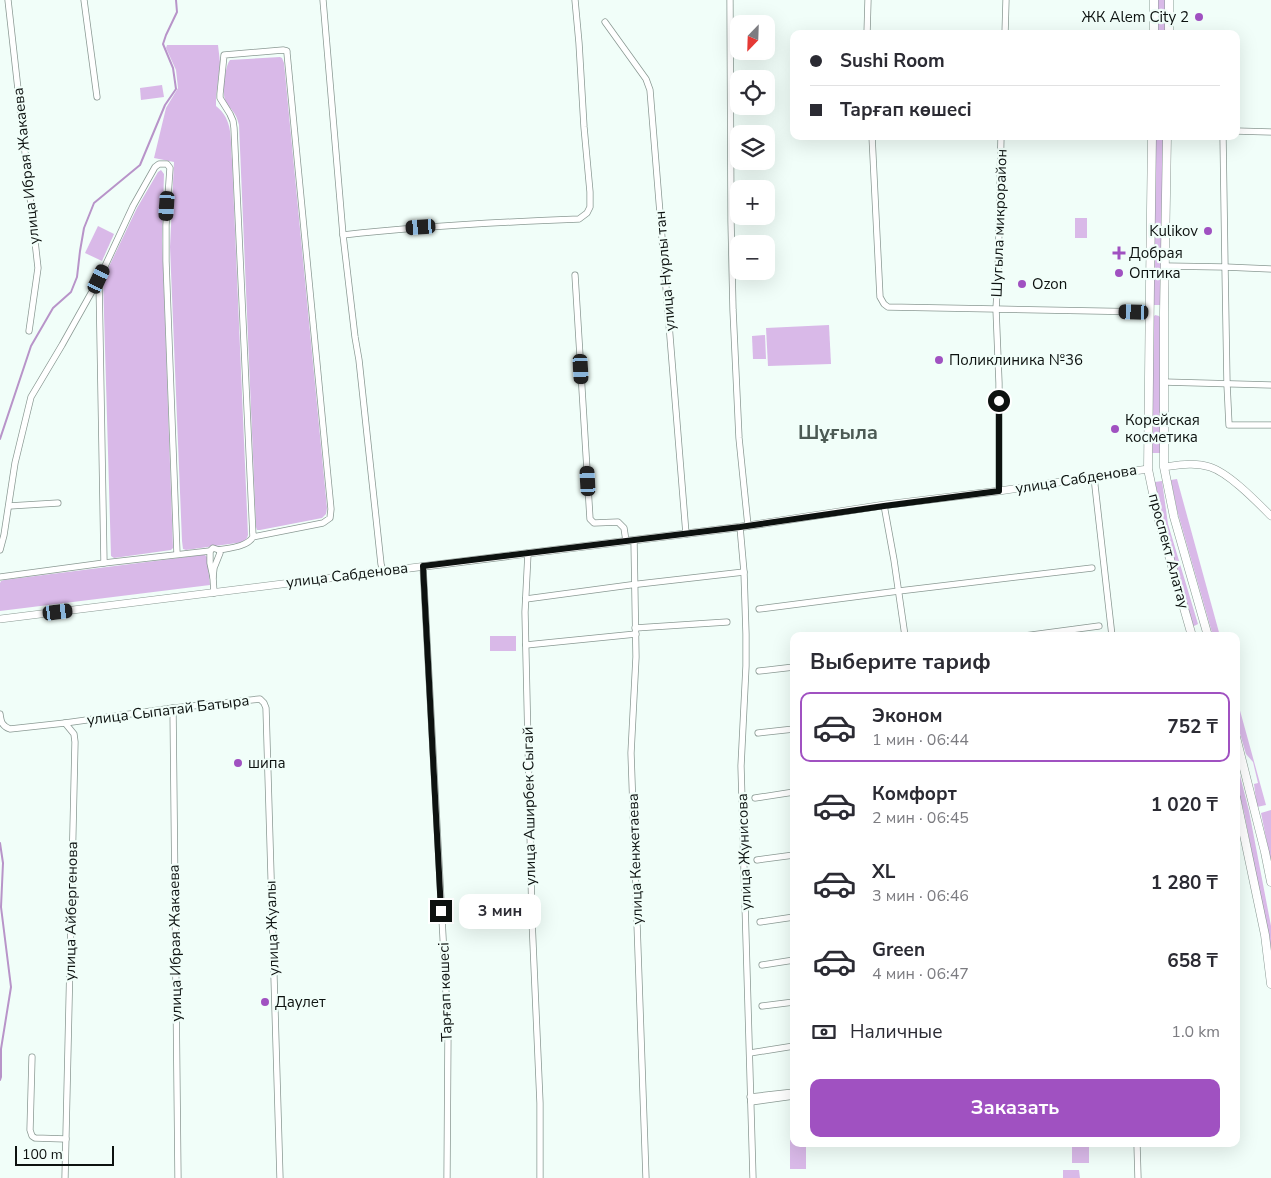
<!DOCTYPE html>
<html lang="ru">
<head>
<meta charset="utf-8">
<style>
  :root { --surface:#fff; --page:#f7f7f7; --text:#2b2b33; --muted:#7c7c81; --line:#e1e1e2; --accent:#a051c1 }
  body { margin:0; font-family:"Nunito Sans",sans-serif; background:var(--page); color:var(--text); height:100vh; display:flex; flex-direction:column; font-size:19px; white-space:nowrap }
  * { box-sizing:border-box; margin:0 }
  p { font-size:16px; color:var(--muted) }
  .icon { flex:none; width:28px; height:28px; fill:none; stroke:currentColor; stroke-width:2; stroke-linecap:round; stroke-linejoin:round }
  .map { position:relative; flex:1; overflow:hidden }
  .side { position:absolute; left:790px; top:632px; width:450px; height:515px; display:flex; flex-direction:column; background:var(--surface); border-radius:10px; box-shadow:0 5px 20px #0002 }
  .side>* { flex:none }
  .guide { position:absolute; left:790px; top:30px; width:450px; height:110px; border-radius:10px; box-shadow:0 5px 20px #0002; display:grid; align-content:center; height:110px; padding:0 20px; background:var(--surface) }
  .needle { width:32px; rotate:203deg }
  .controls { position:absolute; left:730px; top:15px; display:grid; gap:10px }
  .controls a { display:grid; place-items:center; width:45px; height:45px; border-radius:10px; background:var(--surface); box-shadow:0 5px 20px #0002; font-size:25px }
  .scale { position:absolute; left:15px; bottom:12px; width:99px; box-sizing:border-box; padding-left:5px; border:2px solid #0d1210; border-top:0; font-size:14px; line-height:18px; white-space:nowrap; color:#0d1210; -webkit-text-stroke:4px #f1fef9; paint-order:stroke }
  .end { position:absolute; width:22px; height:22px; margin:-11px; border:6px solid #0d1210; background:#fff; box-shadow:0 0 0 2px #fff }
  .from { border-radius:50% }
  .bubble { position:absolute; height:35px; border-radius:10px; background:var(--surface); box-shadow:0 5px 20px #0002; font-size:16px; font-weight:700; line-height:35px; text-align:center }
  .car { position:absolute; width:15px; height:30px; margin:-15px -8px; border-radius:6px; box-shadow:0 0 4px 1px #0007; background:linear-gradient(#222 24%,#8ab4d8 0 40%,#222 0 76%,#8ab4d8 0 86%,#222 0) }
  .guide b { display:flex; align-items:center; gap:18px; height:48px; font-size:19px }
  .guide b+b { border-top:1px solid var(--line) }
  .guide i { width:12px; height:12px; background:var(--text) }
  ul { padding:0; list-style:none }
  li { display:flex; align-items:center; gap:15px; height:70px; margin:0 10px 8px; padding:0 10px; border:2px solid transparent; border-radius:10px }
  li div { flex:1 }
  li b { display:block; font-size:19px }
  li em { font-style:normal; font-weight:700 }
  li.selected { border-color:var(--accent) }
  li>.icon { width:45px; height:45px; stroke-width:1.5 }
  h2 { padding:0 20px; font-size:22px; line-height:60px }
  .pay { display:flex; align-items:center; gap:12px; height:55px; padding:0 20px; font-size:19px }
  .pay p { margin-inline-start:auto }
  .primary-button { display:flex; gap:10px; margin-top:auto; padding:10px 20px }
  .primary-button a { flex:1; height:58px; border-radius:10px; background:var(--accent); color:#fff; font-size:20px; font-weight:700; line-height:58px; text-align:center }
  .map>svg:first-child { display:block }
  .green { fill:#d9b9e8 }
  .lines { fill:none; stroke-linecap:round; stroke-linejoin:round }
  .stream { stroke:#b894c9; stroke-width:2 }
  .minor-casing { stroke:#8a9993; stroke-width:7 }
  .tertiary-casing { stroke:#8a9993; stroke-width:8 }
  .secondary-casing { stroke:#8a9993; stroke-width:9 }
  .minor { stroke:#fff; stroke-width:5.5 }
  .tertiary { stroke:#fff; stroke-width:7 }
  .secondary { stroke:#fff; stroke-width:8 }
  .route { stroke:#0d1210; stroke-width:6 }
  .poi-dot { fill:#a051c1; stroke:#f1fef9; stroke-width:2 }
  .labels { text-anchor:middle; stroke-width:4.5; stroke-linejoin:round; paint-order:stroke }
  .poi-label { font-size:15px; fill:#0d1210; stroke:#f1fef9; text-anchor:start }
  .street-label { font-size:15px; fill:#0d1210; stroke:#f1fef9 }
  .district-label { font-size:20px; font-weight:bold; fill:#4c5a54; stroke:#f1fef9 }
</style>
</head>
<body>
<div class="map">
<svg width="1271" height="1178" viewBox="0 0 1271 1178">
  <rect width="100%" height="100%" fill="#f1fef9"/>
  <g class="green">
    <path d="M1158,0H1166L1165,34H1157Z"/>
    <path d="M167,45H218L220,62L216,98V106C234,120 230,140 232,160L248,535L247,538L244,542L186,550L183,549L182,541L170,247L174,162L154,158L166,108L178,88L176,70L166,48Z"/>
    <path d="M280,57L282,58L284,63L327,508L326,514L322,518L260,530H257L256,527L239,125C236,111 230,110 225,100C222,92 225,66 230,60Z"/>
    <path d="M162,85L164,97L141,100L140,88Z"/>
    <path d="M1156,136H1164L1161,305H1153Z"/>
    <path d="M161,170L164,174L162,241L173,548L171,550L114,558L111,556L103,279L137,208L158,172Z"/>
    <rect x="1075" y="218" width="12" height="20"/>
    <path d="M98,226L114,234L102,261L85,253Z"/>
    <path d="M1155,315L1159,316L1161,319L1160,453H1152L1153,318Z"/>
    <path d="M829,325L831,364L768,366L766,328Z"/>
    <path d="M765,335L766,359H753L752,336Z"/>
    <path d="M1177,479L1220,636H1213L1177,510L1171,480Z"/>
    <path d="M1162,481L1168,524L1198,624L1194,626L1192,624L1163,524L1155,482Z"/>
    <path d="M202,555H205L207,557L210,585L0,611V583L1,581L4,580Z"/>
    <rect x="490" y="636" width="26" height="15"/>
    <path d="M1236,696L1266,805L1257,807L1254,784L1258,783L1253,762L1246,754L1236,720Z"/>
    <path d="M1236,760L1249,811L1271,926V956L1268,936L1244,812L1236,783Z"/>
    <path d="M1271,810V863L1261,813Z"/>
    <path d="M790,1140H794V1144H806V1169H790Z"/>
    <rect x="1072" y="1144" width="17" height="19"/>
    <path d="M1063,1170H1079L1080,1178H1063Z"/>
  </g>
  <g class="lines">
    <g class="stream">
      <path d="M0,439L31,346L53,308L71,292L77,277L80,251L84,228L94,203L140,165L165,105L176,89L173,68L163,44L166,35L177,12L176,0"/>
      <path d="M0,843L3,863L1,907L11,987L1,1049V1077L0,1080"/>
    </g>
    <defs>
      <g id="minor">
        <path d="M8,0L38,268L29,331"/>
        <path d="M84,0L97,97"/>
        <path d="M323,0L343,235L355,337L359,360L381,564L383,571"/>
        <path d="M730,0L731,221L733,310L739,438L748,526"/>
        <path d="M605,22L646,79L650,90L686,534"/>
        <path d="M867,34L868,0"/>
        <path d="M1005,34L1006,0"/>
        <path d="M1236,131L1271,132"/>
        <path d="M872,136L880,297L884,304L888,307L996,309L998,275L1001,136"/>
        <path d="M343,235C421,226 500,222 579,219L587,213L590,207V192L584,127L579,43L575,0"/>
        <path d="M1165,266L1225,267L1223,136"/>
        <path d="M1271,269L1225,267L1227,384L1229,425H1271"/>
        <path d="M575,275L590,519L594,523L618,522L624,528L626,541"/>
        <path d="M99,280L104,563"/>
        <path d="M1164,382L1271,385"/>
        <path d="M1094,477L1112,636"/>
        <path d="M999,491V383L996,309L1149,312"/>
        <path d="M884,505L894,560L905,636"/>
        <path d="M9,506L58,503"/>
        <path d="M740,527L744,572L746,634V666L741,766L753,1178"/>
        <path d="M634,540L636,657L631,753L646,1178"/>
        <path d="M0,550L4,535L15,463L31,397L62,345L99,279L133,206L155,167L159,164H167L170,168L166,225V261L177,554"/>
        <path d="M219,550C229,548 247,547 253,537L323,523L330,518L331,509L287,53V51L283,50L224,55L220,94V98L230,114L233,121L234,128L253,537"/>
        <path d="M210,551V563L213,577L214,593"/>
        <path d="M528,553L525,612L532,920L540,1103V1178"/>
        <path d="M423,566L448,1030L447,1178"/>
        <path d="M0,577L104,563L210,551L213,548L219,550L220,553L214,568L213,577"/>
        <path d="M526,599L630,585L744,572"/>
        <path d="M759,609L899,591L1092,568"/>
        <path d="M635,628L727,622"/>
        <path d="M1024,636L1099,626"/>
        <path d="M526,645L636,634"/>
        <path d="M759,671L794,667"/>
        <path d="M173,708L178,1178"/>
        <path d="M0,714C1,722 2,726 10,729L65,723L74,734L75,742L65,1178"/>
        <path d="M65,723L173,708L260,699L264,703L266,708L280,1178"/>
        <path d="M758,733L794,729"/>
        <path d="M755,798L794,792"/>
        <path d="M757,860L794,855"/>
        <path d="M760,922L794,917"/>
        <path d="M762,965L794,960"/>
        <path d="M762,1006L794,1002"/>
        <path d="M750,1053L794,1046"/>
        <path d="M32,1057L30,1130L32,1136L35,1138L66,1139"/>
        <path d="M750,1097L794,1092"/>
        <path d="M751,1102L794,1096"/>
        <path d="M1137,1144L1138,1178"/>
      </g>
      <g id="tertiary">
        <path d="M1164,467C1179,465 1195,462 1210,467C1229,473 1257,502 1271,516"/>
        <path d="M0,619L740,527L884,505L999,491L1148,469"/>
      </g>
      <g id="secondary">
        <path d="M1154,34V0"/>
        <path d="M1169,34V0"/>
        <path d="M1152,136L1150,285L1148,469L1158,517L1192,636"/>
        <path d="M1167,136L1164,312V467L1174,517L1208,636"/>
        <path d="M1236,737L1265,852L1271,882"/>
        <path d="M1236,797L1265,935L1271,984"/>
      </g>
    </defs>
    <use href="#minor" class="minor-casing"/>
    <use href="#tertiary" class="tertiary-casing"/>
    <use href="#secondary" class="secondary-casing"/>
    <use href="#minor" class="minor"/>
    <use href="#tertiary" class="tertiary"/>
    <use href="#secondary" class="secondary"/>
  </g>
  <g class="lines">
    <path class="route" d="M441,911L423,566L740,527L884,506L999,491V401"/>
  </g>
  <g class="poi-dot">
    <circle cx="1199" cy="17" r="5"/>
    <circle cx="1208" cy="231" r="5"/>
    <path d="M1116.5 245.5h5v5h5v5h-5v5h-5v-5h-5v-5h5z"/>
    <circle cx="1119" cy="273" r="5"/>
    <circle cx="1022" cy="284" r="5"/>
    <circle cx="939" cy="360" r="5"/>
    <circle cx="1115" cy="429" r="5"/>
    <circle cx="238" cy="763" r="5"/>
    <circle cx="265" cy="1002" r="5"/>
  </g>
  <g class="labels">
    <g class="poi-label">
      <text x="1189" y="22" text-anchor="end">ЖК Alem City 2</text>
      <text x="1198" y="236" text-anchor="end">Kulikov</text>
      <text x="1129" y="258">Добрая</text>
      <text x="1129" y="278">Оптика</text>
      <text x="1032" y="289">Ozon</text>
      <text x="949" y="365">Поликлиника №36</text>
      <text x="1125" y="425">Корейская<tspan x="1125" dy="17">косметика</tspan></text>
      <text x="248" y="768">шипа</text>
      <text x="275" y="1007">Даулет</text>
    </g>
    <g class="street-label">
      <text transform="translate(26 166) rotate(-96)" y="5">улица Ибрая Жакаева</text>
      <text transform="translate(999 223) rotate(-88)" y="5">Шугыла микрорайон</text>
      <text transform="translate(665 271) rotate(-95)" y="5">улица Нурлы тан</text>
      <text transform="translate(1076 479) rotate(-9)" y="5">улица Сабденова</text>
      <text transform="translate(1169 551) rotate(75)" y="5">проспект Алатау</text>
      <text transform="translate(347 575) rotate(-7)" y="5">улица Сабденова</text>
      <text transform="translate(168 710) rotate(-7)" y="5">улица Сыпатай Батыра</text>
      <text transform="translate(529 806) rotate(-91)" y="5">улица Аширбек Сыгай</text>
      <text transform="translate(744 852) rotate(-92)" y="5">улица Жунисова</text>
      <text transform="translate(635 859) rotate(-92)" y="5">улица Кенжетаева</text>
      <text transform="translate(71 911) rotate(-89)" y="5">улица Айбергенова</text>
      <text transform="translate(272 928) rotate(-92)" y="5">улица Жуалы</text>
      <text transform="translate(175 943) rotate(-91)" y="5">улица Ибрая Жакаева</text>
      <text transform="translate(445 992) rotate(-92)" y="5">Тарғап көшесі</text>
    </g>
    <g class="district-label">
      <text x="838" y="439">Шұғыла</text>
    </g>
  </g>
</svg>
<div class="controls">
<a><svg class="needle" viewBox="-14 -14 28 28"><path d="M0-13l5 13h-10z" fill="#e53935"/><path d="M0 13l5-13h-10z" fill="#7c7c81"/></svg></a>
<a><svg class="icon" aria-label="locate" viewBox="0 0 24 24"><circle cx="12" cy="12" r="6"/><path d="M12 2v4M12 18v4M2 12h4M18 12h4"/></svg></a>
<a><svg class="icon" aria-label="layers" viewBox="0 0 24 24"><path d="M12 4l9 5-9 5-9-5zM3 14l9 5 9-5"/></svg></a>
<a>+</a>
<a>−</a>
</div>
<div class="scale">100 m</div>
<i class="end from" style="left:999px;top:401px"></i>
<i class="end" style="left:441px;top:911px"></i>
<div class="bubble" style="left:459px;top:894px;width:82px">3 мин</div>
<i class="car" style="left:167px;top:206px;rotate:184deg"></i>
<i class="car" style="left:421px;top:227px;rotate:266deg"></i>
<i class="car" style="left:99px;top:279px;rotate:25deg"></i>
<i class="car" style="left:1134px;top:312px;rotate:272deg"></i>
<i class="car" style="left:581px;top:369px;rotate:177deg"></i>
<i class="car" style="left:588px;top:481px;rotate:357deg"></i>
<i class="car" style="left:58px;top:612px;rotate:83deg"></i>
<div class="guide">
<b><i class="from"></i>Sushi Room</b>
<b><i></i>Тарғап көшесі</b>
</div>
<section class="side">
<h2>Выберите тариф</h2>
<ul>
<li class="selected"><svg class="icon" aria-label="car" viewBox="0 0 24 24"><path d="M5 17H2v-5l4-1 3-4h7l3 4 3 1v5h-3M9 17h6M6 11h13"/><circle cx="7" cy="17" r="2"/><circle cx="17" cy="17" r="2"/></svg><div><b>Эконом</b><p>1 мин · 06:44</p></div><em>752 ₸</em></li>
<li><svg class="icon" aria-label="car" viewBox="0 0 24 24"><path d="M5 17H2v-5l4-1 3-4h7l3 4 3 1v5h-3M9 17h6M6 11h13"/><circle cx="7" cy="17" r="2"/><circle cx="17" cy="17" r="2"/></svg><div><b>Комфорт</b><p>2 мин · 06:45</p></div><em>1 020 ₸</em></li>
<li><svg class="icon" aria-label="car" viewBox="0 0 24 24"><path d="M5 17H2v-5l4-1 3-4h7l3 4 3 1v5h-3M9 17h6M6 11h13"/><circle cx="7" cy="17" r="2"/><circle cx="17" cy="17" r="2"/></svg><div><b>XL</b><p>3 мин · 06:46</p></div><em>1 280 ₸</em></li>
<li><svg class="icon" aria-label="car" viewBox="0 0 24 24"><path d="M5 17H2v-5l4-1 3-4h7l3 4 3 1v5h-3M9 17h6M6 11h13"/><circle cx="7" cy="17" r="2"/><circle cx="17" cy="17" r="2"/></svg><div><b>Green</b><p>4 мин · 06:47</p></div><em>658 ₸</em></li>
</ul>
<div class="pay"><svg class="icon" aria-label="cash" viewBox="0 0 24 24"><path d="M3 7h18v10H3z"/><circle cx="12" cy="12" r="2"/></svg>Наличные<p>1.0 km</p></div>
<div class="primary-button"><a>Заказать</a></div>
</section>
</div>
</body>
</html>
